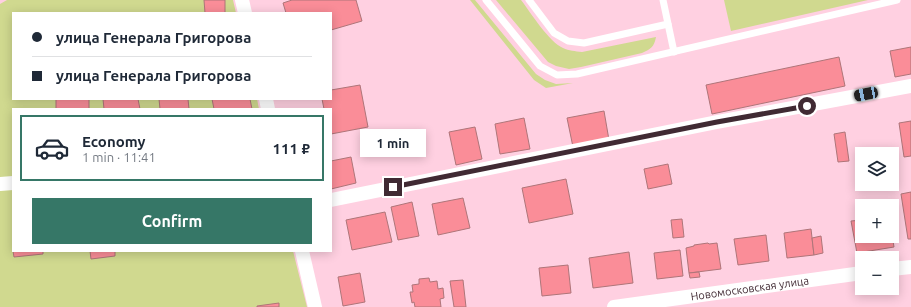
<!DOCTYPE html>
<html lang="en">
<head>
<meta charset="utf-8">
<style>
  :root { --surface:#fff; --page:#f2f2f3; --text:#1f2937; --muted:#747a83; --line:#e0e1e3; --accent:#367767 }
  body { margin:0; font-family:Ubuntu,sans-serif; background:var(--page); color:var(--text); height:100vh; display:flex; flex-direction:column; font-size:15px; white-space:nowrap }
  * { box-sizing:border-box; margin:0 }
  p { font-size:13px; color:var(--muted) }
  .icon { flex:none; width:22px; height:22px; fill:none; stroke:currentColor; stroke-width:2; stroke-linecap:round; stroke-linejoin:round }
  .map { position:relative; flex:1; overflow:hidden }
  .panel { position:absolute; left:12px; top:108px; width:320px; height:144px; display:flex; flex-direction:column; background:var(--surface); border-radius:0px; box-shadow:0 2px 10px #0003 }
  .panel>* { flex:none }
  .hud { position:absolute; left:12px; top:12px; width:320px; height:88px; border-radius:0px; box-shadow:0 2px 10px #0003; display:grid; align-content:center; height:88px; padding:0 20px; background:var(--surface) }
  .buttons { position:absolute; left:855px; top:147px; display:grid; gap:8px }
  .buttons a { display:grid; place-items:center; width:44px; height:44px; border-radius:0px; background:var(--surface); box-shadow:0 2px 10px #0003; font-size:20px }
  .end { position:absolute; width:18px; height:18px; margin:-9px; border:5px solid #402a33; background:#fff; box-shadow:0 0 0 2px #fff }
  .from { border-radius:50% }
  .bubble { position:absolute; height:28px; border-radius:0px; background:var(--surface); box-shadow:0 2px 10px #0003; font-size:13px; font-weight:700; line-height:28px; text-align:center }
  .car { position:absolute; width:12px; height:24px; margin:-12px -6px; border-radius:5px; box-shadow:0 0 3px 1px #0007; background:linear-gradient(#222 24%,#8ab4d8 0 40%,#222 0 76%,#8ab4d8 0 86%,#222 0) }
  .hud b { display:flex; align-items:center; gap:14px; height:38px; font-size:15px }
  .hud b+b { border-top:1px solid var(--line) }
  .hud i { width:10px; height:10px; background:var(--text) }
  ul { padding:7px 0 0; list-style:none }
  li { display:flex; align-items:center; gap:12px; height:66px; margin:0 8px 6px; padding:0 12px; border:2px solid transparent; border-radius:0px }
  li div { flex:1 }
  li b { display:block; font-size:15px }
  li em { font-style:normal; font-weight:700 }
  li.active { border-color:var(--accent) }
  li>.icon { width:36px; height:36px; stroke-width:1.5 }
  .primary-button { display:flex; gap:8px; margin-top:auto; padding:8px 20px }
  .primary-button a { flex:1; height:46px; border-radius:0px; background:var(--accent); color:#fff; font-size:16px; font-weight:700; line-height:46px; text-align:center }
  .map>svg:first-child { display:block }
  .green { fill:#d0d98f }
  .building { fill:#fa8d98; stroke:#ae7579 }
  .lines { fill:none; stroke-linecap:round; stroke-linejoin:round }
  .lane { stroke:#fff; stroke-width:7 }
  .street { stroke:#fff; stroke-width:14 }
  .route { stroke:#402a33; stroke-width:5 }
  .labels { text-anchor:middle; stroke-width:3; stroke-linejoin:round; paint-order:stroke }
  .street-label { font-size:11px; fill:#402a33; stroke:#fff }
</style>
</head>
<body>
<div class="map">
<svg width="911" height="307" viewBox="0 0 911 307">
  <rect width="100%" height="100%" fill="#ffd0e1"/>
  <g class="green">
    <path d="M7,0H233L236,13H13V99H257L259,109H13V251H293L307,307H0V4Z"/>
    <path d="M470,0H475L536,74L545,80L556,84L573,83L546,88L534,80Z"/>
    <path d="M496,0H521C531,13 549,42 563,48C569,51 575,51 582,52L656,37C654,47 651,49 642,53L581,67L569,69L556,66L548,62Z"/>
    <path d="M724,0H868L731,31Z"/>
  </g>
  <g class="building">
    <path d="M204,0H225V13H205Z"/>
    <path d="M292,0H356L362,21L331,30V13H286L283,3Z"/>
    <path d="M911,47V74L895,77L890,51Z"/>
    <path d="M839,57L845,86L712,114L706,85Z"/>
    <path d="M360,85L368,127L331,134V109H324L322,99H331V90Z"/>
    <rect x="56" y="99" width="33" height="10"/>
    <path d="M103,99H138L140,109H104Z"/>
    <path d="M159,99H188L189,109H160Z"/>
    <path d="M212,99H250L252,109H214Z"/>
    <path d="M604,111L609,140L573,147L567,118Z"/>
    <path d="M524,118L530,149L500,154L495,124Z"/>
    <path d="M911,121V156L904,157L899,123Z"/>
    <path d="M475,127L482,159L456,165L449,132Z"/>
    <path d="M845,132L849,161L838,162L834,134Z"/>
    <path d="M351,157L356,183L331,189V161Z"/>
    <path d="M668,164L672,184L648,189L644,169Z"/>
    <path d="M566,179L573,214L529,223L522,188Z"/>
    <path d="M911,192V239H908L901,194Z"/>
    <path d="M463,198L470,228L438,235L432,204Z"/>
    <path d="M412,202L419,236L398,240L391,207Z"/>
    <path d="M385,212L392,242L352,250L346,220Z"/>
    <path d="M682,219L684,237L673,238L671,220Z"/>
    <path d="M862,220V236H892V235L894,247L857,253L851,221Z"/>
    <path d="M811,229L814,255L787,258L784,233Z"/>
    <path d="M766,235L769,261L738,265L734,239Z"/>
    <path d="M821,236L823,253L814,255L812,238Z"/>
    <path d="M708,243L709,244L717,243L721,269L689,273L686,248L694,246V245Z"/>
    <path d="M680,250L683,276L657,279L654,253Z"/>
    <path d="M13,251H43V254L14,257Z"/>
    <path d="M90,251H115V256L91,259Z"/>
    <path d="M629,252L633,283L593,288L589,258Z"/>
    <path d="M568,265L571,293L542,296L539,268Z"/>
    <path d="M699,272L700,277L690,278L689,273Z"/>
    <path d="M360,273L365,302L343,306L338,277Z"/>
    <path d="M429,278L430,282L437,281L438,289L443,288L444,298L440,299L441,307H415L414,302L412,303L410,292H413L412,285L419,284V279Z"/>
    <path d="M463,280L466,307H454L450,281Z"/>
    <path d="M279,303V307H257V306Z"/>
  </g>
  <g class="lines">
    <g class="lane">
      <path d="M486,0L540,66L557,75L577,74L897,0"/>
      <path d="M529,0L554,33L568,41L584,43L668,24"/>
      <path d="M663,0L674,52"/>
    </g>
    <g class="street">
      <path d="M242,0L245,13"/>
      <path d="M266,99L268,109"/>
      <path d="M0,184L13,183"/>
      <path d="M331,200L717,122L911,86"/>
      <path d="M302,251L315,307"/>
      <path d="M892,269L911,267"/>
      <path id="s1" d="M614,307L862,273"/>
    </g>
  </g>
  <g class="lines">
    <path class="route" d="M393,187L717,122L807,106"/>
  </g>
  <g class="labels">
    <g class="street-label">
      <text dy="4" stroke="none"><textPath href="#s1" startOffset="137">Новомосковская улица</textPath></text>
    </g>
  </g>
</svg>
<div class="buttons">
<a><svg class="icon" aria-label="layers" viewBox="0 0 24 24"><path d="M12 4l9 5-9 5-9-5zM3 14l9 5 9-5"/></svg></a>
<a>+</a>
<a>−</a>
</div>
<i class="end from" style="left:807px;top:106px"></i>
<i class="end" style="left:393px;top:187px"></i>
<div class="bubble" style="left:360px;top:129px;width:66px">1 min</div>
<i class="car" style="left:866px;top:94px;rotate:259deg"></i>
<div class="hud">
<b><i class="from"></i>улица Генерала Григорова</b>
<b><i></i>улица Генерала Григорова</b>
</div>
<section class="panel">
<ul>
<li class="active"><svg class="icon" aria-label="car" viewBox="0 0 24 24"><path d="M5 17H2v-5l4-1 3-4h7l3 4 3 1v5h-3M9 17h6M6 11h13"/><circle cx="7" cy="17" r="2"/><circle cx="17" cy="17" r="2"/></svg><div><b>Economy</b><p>1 min · 11:41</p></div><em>111 ₽</em></li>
</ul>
<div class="primary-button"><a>Confirm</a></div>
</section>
</div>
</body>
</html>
